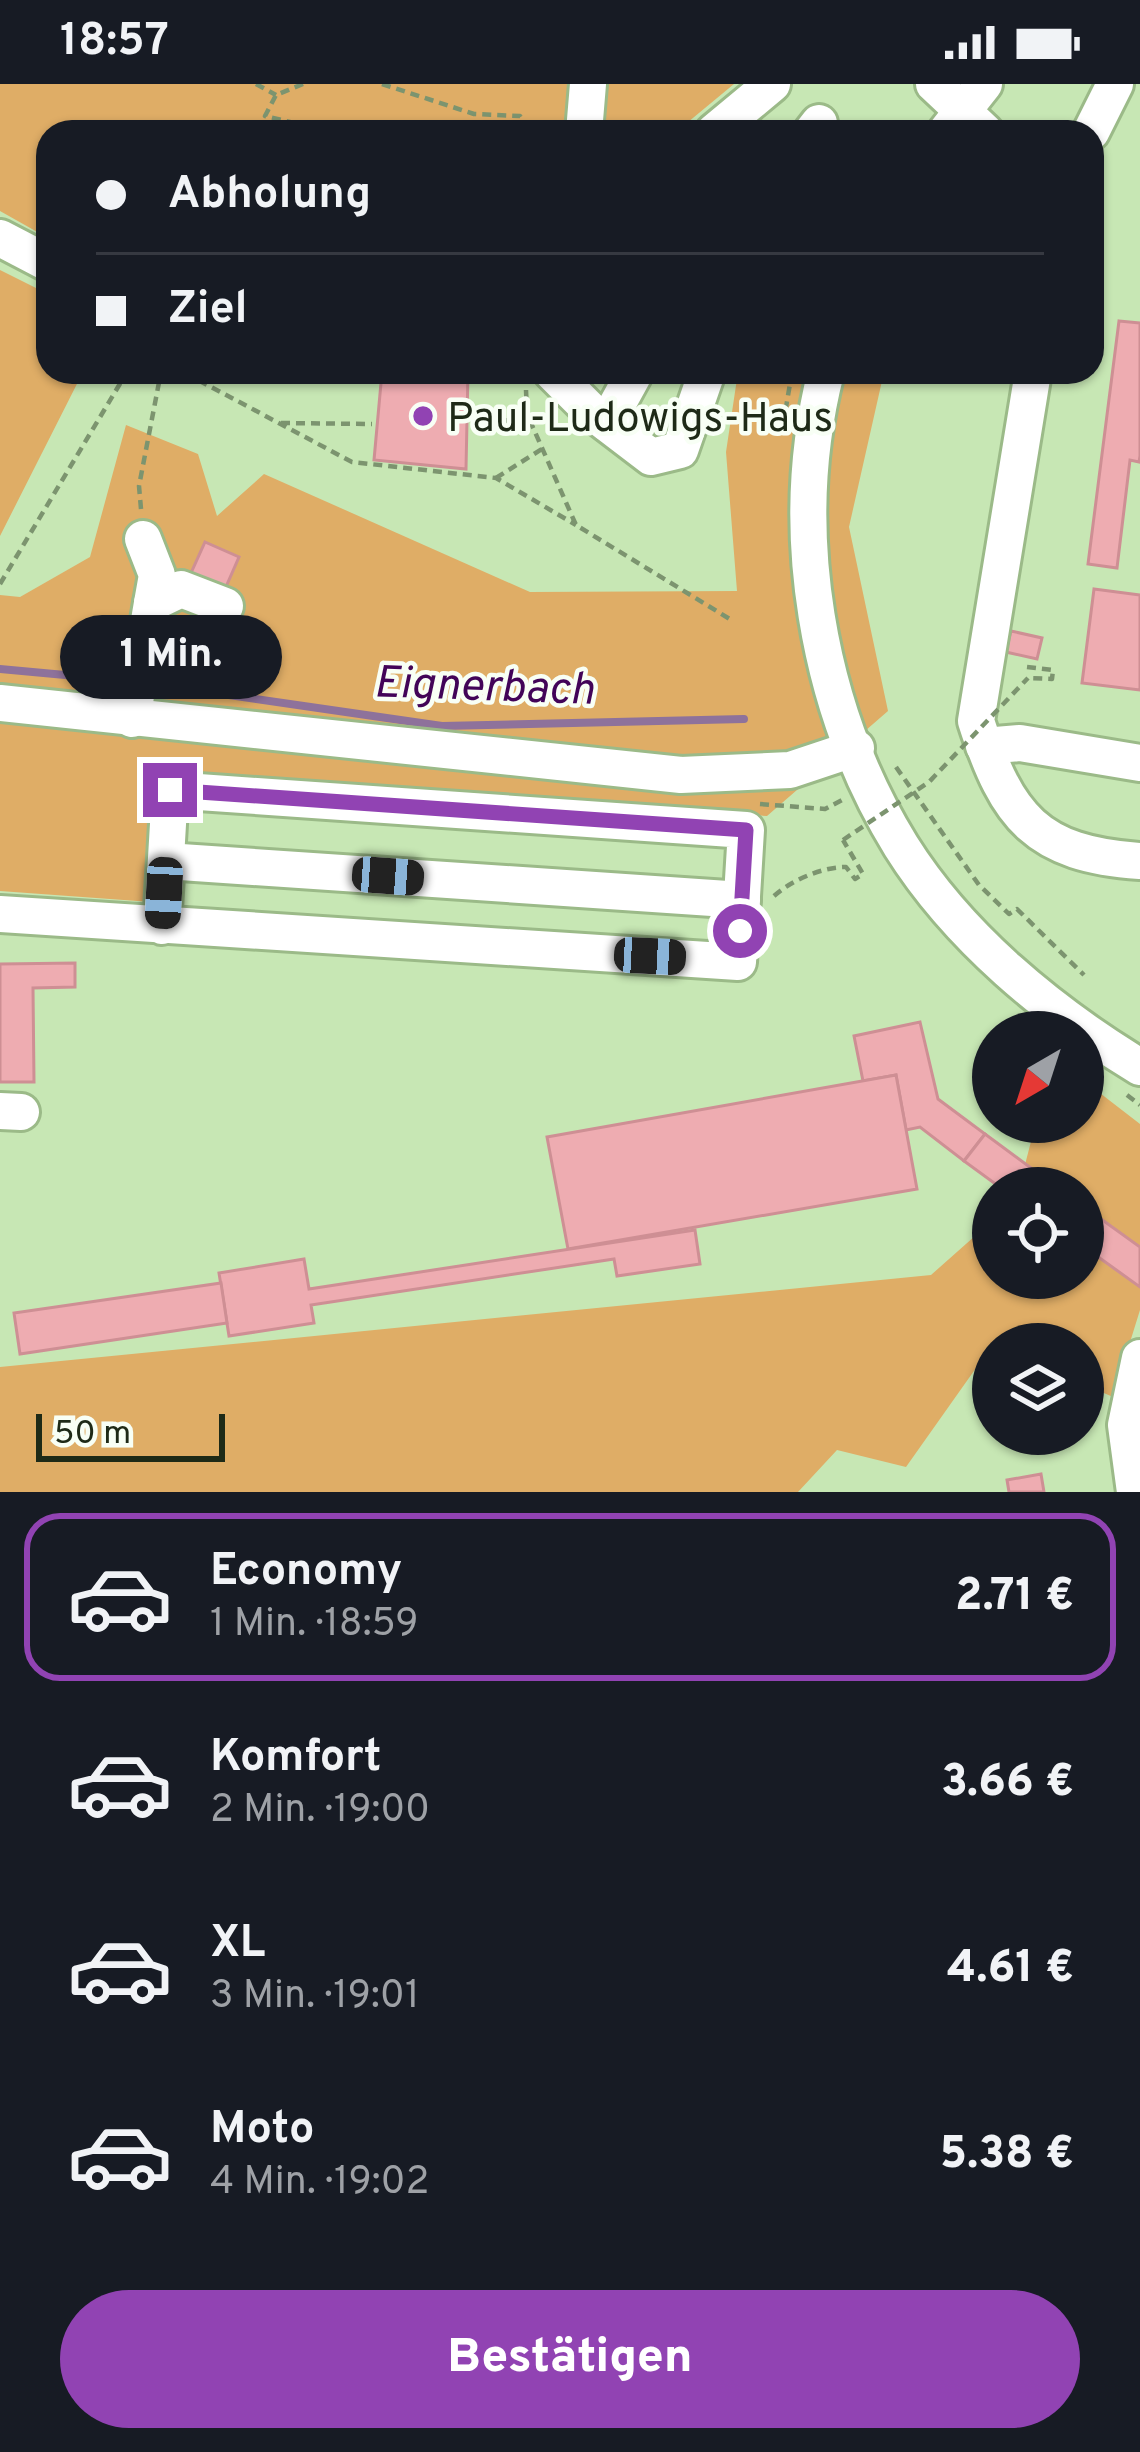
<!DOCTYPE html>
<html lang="de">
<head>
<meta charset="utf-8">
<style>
  :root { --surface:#171b24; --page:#20242c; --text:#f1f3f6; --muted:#9ea1a6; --line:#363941; --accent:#9143b3 }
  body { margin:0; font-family:Overpass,sans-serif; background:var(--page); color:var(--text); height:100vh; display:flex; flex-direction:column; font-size:45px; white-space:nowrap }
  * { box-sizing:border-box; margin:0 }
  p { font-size:39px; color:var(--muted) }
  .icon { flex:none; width:66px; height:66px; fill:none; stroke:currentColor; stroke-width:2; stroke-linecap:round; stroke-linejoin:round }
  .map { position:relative; height:1408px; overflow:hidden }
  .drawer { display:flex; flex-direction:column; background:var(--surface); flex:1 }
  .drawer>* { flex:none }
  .banner { position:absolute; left:36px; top:36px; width:1068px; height:264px; border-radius:36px; box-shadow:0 3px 9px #0004; display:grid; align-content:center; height:264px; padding:0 60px; background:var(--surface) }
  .needle { width:78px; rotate:219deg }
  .tools { position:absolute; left:972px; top:927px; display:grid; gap:24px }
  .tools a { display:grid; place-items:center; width:132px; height:132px; border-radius:50%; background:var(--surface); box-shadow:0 3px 9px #0004; font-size:60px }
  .scale { position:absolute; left:36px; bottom:30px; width:189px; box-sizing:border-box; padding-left:12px; border:6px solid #1e2a17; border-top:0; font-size:33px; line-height:42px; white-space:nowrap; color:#1e2a17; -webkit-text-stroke:9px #f8fff5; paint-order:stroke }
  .end { position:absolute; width:54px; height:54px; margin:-27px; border:15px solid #9143b3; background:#fff; box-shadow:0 0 0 6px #fff }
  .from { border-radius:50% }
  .bubble { position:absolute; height:84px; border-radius:42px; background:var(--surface); box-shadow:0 3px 9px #0004; font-size:39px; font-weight:800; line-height:84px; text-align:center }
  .car { position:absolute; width:36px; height:72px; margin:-36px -18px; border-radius:15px; box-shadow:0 0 9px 3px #0007; background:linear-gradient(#222 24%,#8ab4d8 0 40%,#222 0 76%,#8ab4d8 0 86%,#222 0) }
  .banner b { display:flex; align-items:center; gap:42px; height:114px; font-size:45px }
  .banner b+b { border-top:3px solid var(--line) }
  .banner i { width:30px; height:30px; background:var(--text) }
  ul { padding:21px 0 0; list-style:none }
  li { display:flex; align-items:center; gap:36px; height:168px; margin:0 24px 18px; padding:0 36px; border:6px solid transparent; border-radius:36px }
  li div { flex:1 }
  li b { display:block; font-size:45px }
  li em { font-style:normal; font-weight:800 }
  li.active { border-color:var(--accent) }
  li>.icon { width:108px; height:108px; stroke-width:1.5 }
  .primary-button { display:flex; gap:24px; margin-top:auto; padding:24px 60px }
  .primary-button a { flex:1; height:138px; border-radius:72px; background:var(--accent); color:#fff; font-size:48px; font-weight:800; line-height:138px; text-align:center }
  .status { display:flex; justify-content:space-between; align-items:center; height:84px; padding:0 60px; background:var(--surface); direction:ltr }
  .status svg { height:33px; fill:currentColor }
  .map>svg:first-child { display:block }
  .green { fill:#dfad66 }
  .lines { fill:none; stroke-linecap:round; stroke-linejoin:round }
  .stream { stroke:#8e729b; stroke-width:8 }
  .building { fill:#eeacb1; stroke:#ce8f94; stroke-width:3 }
  .minor-casing { stroke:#9bba88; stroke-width:42 }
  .path { stroke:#7c946f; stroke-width:4.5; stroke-dasharray:9 6; stroke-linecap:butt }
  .minor { stroke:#fff; stroke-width:36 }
  .path-bridge { stroke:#7c946f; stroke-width:4.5; stroke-dasharray:9 6; stroke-linecap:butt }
  .route { stroke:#9143b3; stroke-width:15 }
  .poi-dot { fill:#9143b3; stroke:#f8fff5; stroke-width:4.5 }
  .labels { text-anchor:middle; stroke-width:9; stroke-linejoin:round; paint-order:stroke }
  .poi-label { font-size:42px; fill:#1e2a17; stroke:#f8fff5; text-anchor:start }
  .water-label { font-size:45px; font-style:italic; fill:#420458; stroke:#f8fff5 }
</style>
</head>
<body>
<div class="status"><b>18:57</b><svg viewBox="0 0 49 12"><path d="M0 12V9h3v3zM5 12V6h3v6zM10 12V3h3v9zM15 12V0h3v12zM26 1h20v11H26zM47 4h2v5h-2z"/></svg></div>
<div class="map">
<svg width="1140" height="1408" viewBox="0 0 1140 1408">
  <rect width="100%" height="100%" fill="#c7e7b4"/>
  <g class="green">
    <path d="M0,0H734L676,48H48V154L0,127Z"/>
    <path d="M0,186L48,210V288H83L0,452Z"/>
    <path d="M738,288H884L849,443L888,627L767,732L159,696L151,818L0,807V511L20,513L90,473L126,341L198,370L217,432L264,390L530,508L737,507L726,368Z"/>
    <path d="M1083,996L1140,1040V1226L1113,1313L1083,1300V1260H993L906,1383L837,1366L798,1408H0V1283L931,1191L993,1136V1194H1083V1104H1019L1036,1038H1083Z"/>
  </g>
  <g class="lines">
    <g class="stream">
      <path d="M0,585L130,597"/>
      <path d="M153,600L442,642L744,635"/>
    </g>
  </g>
  <g class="building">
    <path d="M1119,237L1140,239V372L1139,378L1130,376L1117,484L1088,480Z"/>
    <path d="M382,288H468L466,385L374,376Z"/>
    <path d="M205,458L239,473L225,505L191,489Z"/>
    <path d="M1094,505L1140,511V606L1082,599Z"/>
    <path d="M1011,547L1042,554L1037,575L1006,568Z"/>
    <path d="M75,879V903L33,904L34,998H0V880Z"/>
    <path d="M920,938L938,1015L985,1050L964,1077L920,1043L906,1046L896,991L863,997L854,952Z"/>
    <path d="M896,991L917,1105L568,1165L547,1053Z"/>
    <path d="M985,1050L1058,1104H1001L964,1077Z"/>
    <path d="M1083,1122L1140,1163V1203L1083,1162Z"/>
    <path d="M695,1146L700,1180L617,1192L614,1175L311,1221L314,1239L229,1252L219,1189L304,1175L309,1205Z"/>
    <path d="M221,1199L227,1239L20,1270L14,1229Z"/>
    <path d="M1041,1390L1044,1408H1009L1007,1396Z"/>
  </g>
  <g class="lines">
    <defs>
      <g id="minor">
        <path d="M934,0L985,48"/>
        <path d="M584,48L588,0"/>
        <path d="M714,48L772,0"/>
        <path d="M812,48L819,39"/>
        <path d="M946,48L984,0"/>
        <path d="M1091,48L1115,0"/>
        <path d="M0,154L48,179"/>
        <path d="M552,288L592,328L651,373L680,366L707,288"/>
        <path d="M826,288C786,444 816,624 901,762C958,853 1049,928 1140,983"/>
        <path d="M1033,288L976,637C1007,734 1037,770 1140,777"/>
        <path d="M607,339L635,288"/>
        <path d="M143,455L157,491L152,519"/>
        <path d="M0,619L681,691L790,686L856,664"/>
        <path d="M132,635L152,519L181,505L225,522"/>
        <path d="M984,662L1020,659L1140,679"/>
        <path d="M166,777L742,816"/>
        <path d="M0,830L738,878L746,746L170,706L162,842"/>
        <path d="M0,1027L21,1028"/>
        <path d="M1135,1408L1126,1341L1140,1274"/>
      </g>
    </defs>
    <use href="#minor" class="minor-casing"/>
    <g class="path">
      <path d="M256,0L276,11"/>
      <path d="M303,0L276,11L265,32L333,48"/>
      <path d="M382,0L474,30L520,32L531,48"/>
      <path d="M124,292L198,296L352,378L496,394L576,441"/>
      <path d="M526,306L527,330"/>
      <path d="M281,339L372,340"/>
      <path d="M783,341L792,288"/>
      <path d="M476,346L527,330L576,441L733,537"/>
      <path d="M496,394L542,365"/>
      <path d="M141,425L139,402L161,288"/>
      <path d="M0,500L127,288"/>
      <path d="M1027,583L1053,586L1052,595L1028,594"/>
      <path d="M896,683L979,801L1009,830L1017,825L1084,891"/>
      <path d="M760,720L825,725L842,716"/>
      <path d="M774,812C792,796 822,783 846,783L855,795L863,790L843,756"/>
      <path d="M1127,1011L1140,1021"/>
    </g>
    <use href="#minor" class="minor"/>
    <path class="path-bridge" d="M843,756L929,698L1028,594"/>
  </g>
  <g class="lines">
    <path class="route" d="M170,706L746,746L740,847"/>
  </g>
  <circle class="poi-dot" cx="423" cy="332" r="12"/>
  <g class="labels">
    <g class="poi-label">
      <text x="447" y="347">Paul-Ludowigs-Haus</text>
    </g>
    <g class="water-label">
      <text transform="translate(484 600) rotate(2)" y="16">Eignerbach</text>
    </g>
  </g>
</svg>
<div class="tools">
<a><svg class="needle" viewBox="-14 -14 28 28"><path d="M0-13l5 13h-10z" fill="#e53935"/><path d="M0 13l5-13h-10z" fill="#9ea1a6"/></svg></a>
<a><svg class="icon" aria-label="locate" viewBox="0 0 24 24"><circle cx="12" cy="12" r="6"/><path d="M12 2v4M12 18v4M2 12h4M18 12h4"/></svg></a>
<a><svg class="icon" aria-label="layers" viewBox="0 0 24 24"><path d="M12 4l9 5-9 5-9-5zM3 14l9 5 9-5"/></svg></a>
</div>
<div class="scale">50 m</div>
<i class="end from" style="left:740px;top:847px"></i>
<i class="end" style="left:170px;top:706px"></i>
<div class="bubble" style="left:60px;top:531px;width:222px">1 Min.</div>
<i class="car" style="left:388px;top:792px;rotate:94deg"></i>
<i class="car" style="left:164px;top:809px;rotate:183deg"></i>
<i class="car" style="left:650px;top:872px;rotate:93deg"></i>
<div class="banner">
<b><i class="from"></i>Abholung</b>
<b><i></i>Ziel</b>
</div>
</div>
<section class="drawer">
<ul>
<li class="active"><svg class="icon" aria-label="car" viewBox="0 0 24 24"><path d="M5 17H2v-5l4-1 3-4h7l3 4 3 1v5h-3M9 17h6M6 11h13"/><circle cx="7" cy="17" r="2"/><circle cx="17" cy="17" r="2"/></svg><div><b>Economy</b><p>1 Min. · 18:59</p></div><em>2.71 €</em></li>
<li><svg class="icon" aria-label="car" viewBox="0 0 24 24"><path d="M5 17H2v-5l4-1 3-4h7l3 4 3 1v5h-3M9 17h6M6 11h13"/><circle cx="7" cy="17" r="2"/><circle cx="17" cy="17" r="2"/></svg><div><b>Komfort</b><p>2 Min. · 19:00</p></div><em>3.66 €</em></li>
<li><svg class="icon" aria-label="car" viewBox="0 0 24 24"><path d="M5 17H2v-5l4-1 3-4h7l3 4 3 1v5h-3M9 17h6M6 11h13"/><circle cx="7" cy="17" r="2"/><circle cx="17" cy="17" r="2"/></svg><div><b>XL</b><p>3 Min. · 19:01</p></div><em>4.61 €</em></li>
<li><svg class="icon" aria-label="car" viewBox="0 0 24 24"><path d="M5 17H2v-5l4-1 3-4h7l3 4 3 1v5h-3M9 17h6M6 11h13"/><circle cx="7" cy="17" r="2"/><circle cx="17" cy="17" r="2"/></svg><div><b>Moto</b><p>4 Min. · 19:02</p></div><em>5.38 €</em></li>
</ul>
<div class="primary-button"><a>Bestätigen</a></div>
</section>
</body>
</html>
